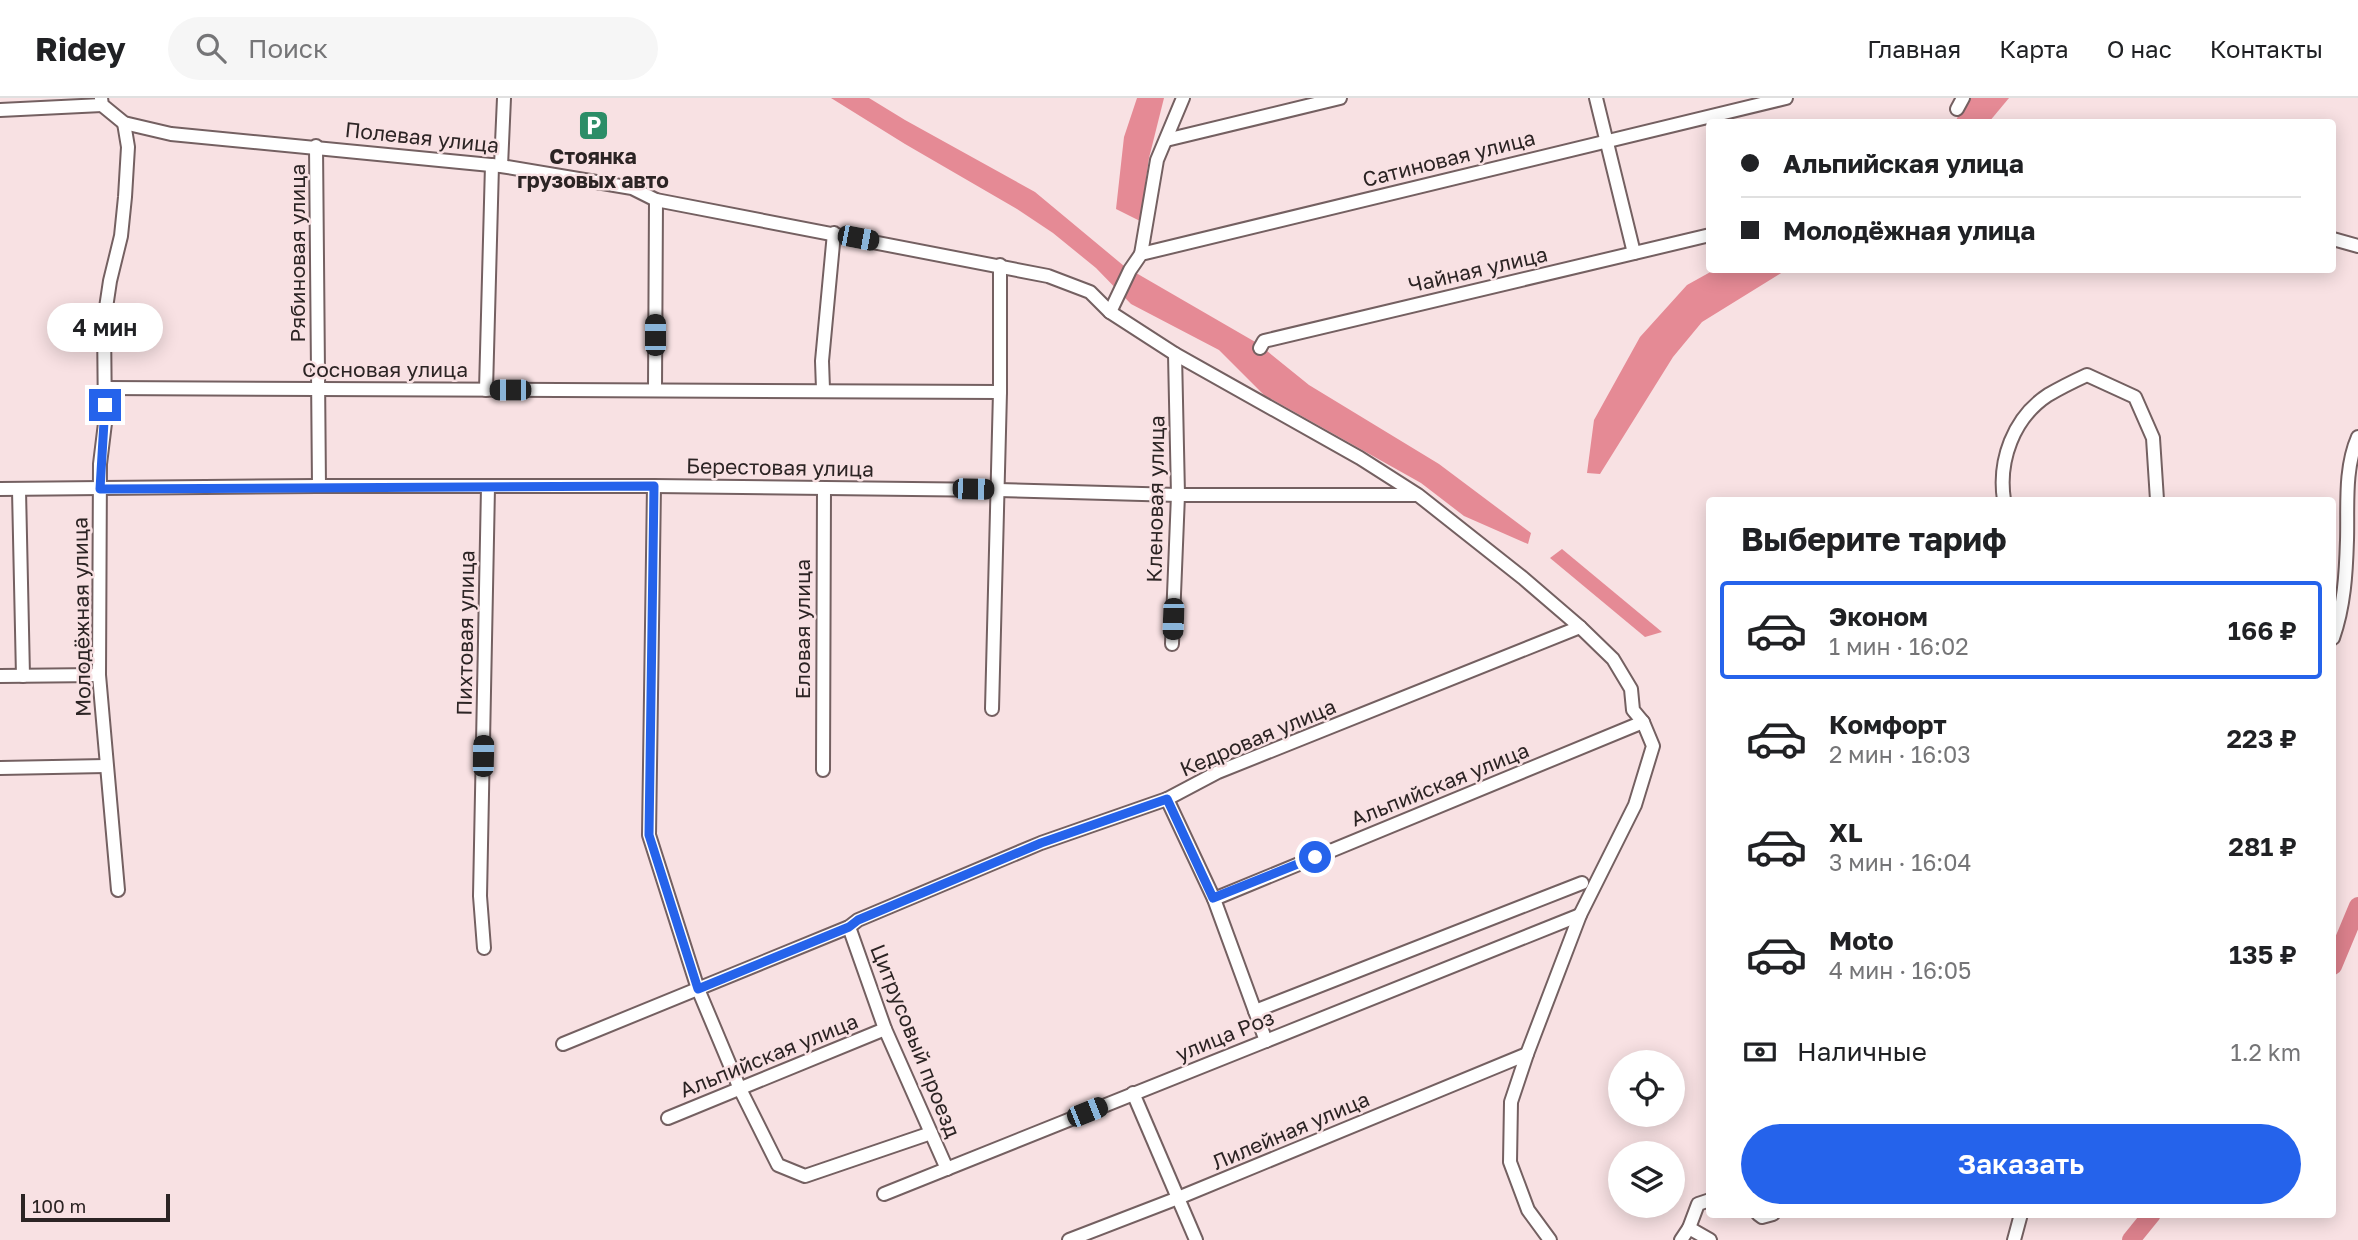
<!DOCTYPE html>
<html lang="ru">
<head>
<meta charset="utf-8">
<style>
  :root { --surface:#fff; --page:#f6f6f6; --text:#202124; --muted:#757577; --line:#e0e0e0; --accent:#2563eb }
  body { margin:0; font-family:"Golos Text",sans-serif; background:var(--page); color:var(--text); height:100vh; display:flex; flex-direction:column; font-size:26px; white-space:nowrap }
  * { box-sizing:border-box; margin:0 }
  p { font-size:23px; color:var(--muted) }
  .icon { flex:none; width:38px; height:38px; fill:none; stroke:currentColor; stroke-width:2; stroke-linecap:round; stroke-linejoin:round }
  .map { position:relative; flex:1; overflow:hidden }
  .sheet { position:absolute; left:1706px; top:399px; width:630px; height:721px; display:flex; flex-direction:column; background:var(--surface); border-radius:7px; box-shadow:0 4px 18px #0003 }
  .sheet>* { flex:none }
  .top-card { position:absolute; left:1706px; top:21px; width:630px; height:154px; border-radius:7px; box-shadow:0 4px 18px #0003; display:grid; align-content:center; height:154px; padding:0 35px; background:var(--surface) }
  .tools { position:absolute; left:1608px; top:952px; display:grid; gap:14px }
  .tools a { display:grid; place-items:center; width:77px; height:77px; border-radius:50%; background:var(--surface); box-shadow:0 4px 18px #0003; font-size:35px }
  .scale { position:absolute; left:21px; bottom:18px; width:149px; box-sizing:border-box; padding-left:7px; border:4px solid #2c2424; border-top:0; font-size:19px; line-height:24px; white-space:nowrap; color:#2c2424; -webkit-text-stroke:5px #f8e1e3; paint-order:stroke }
  .end { position:absolute; width:32px; height:32px; margin:-16px; border:9px solid #2563eb; background:#fff; box-shadow:0 0 0 4px #fff }
  .from { border-radius:50% }
  .bubble { position:absolute; height:49px; border-radius:24px; background:var(--surface); box-shadow:0 4px 18px #0003; font-size:23px; font-weight:600; line-height:49px; text-align:center }
  .car { position:absolute; width:21px; height:42px; margin:-21px -10px; border-radius:9px; box-shadow:0 0 5px 2px #0007; background:linear-gradient(#222 24%,#8ab4d8 0 40%,#222 0 76%,#8ab4d8 0 86%,#222 0) }
  .top-card b { display:flex; align-items:center; gap:24px; height:66px; font-size:26px }
  .top-card b+b { border-top:2px solid var(--line) }
  .top-card i { width:18px; height:18px; background:var(--text) }
  ul { padding:0; list-style:none }
  li { display:flex; align-items:center; gap:21px; height:98px; margin:0 14px 10px; padding:0 21px; border:4px solid transparent; border-radius:7px }
  li div { flex:1 }
  li b { display:block; font-size:26px }
  li em { font-style:normal; font-weight:600 }
  li.current { border-color:var(--accent) }
  li>.icon { width:63px; height:63px; stroke-width:1.5 }
  h2 { padding:0 35px; font-size:32px; line-height:84px }
  .pay { display:flex; align-items:center; gap:18px; height:77px; padding:0 35px; font-size:26px }
  .pay p { margin-inline-start:auto }
  .primary-button { display:flex; gap:14px; margin-top:auto; padding:14px 35px }
  .primary-button a { flex:1; height:80px; border-radius:42px; background:var(--accent); color:#fff; font-size:28px; font-weight:600; line-height:80px; text-align:center }
  header { display:flex; align-items:center; gap:42px; box-sizing:border-box; height:98px; padding:0 35px; background:var(--surface); border-bottom:2px solid var(--line) }
  header strong { font-size:33px }
  nav { display:flex; gap:38px; margin-inline-start:auto; font-size:24px }
  .search { width:490px; height:63px; background:var(--page); display:flex; align-items:center; gap:18px; box-sizing:border-box; padding:0 24px; border-radius:38px; color:var(--muted); font-size:26px }
  .map>svg:first-child { display:block }
  .forest { fill:#e58a95 }
  .lines { fill:none; stroke-linecap:round; stroke-linejoin:round }
  .river { stroke:#db818c; stroke-width:18 }
  .minor-casing { stroke:#746061; stroke-width:16 }
  .minor { stroke:#fff; stroke-width:12 }
  .route { stroke:#2563eb; stroke-width:9 }
  .labels { text-anchor:middle; stroke-width:5; stroke-linejoin:round; paint-order:stroke }
  .street-label { font-size:21px; fill:#2c2424; stroke:#f8e1e3 }
  .poi-label { font-size:21px; font-weight:bold; fill:#2c2424; stroke:#f8e1e3 }
</style>
</head>
<body>
<header>
<strong>Ridey</strong>
<div class="search"><svg class="icon" aria-label="search" viewBox="0 0 24 24"><circle cx="10" cy="10" r="6"/><path d="M15 15l6 6"/></svg>Поиск</div>
<nav><a>Главная</a><a>Карта</a><a>О нас</a><a>Контакты</a></nav>
</header>
<div class="map">
<svg width="2358" height="1142" viewBox="0 0 2358 1142">
  <rect width="100%" height="100%" fill="#f8e1e3"/>
  <g class="forest">
    <path d="M831,0H869L905,22L1035,94L1124,168L1257,245L1309,287L1439,366L1531,435L1528,446L1464,418L1421,385L1264,297L1219,252L1131,206L1096,170L1053,135L1017,111L905,46Z"/>
    <path d="M1137,0H1164L1149,60L1140,123L1116,111L1124,39Z"/>
    <path d="M1968,0H2009L1989,24H1955Z"/>
    <path d="M1714,172H1786L1702,224L1673,259L1600,376L1587,375L1594,322L1640,239L1687,187Z"/>
    <path d="M1562,451L1662,534L1645,539L1550,460Z"/>
  </g>
  <g class="lines">
    <g class="river">
      <path d="M2333,868L2358,808"/>
      <path d="M2131,1142L2152,1116"/>
    </g>
    <defs>
      <g id="minor">
        <path d="M101,0L102,7L124,25L171,36L501,68L632,90L656,102L1048,178L1090,194L1110,214L1175,256L1360,360L1418,397L1523,480L1580,529L1613,561L1631,591L1633,612L1643,624L1653,648L1635,707L1580,817L1527,956L1511,1004L1510,1064L1528,1112L1550,1142"/>
        <path d="M1596,0L1634,155"/>
        <path d="M1957,11L1963,0"/>
        <path d="M0,12L102,7"/>
        <path d="M1166,42L1340,0"/>
        <path d="M316,48L319,388"/>
        <path d="M501,68L504,0"/>
        <path d="M2333,141L2358,148"/>
        <path d="M1141,156L1157,62L1183,0"/>
        <path d="M1110,214L1130,172L1141,156L1786,0"/>
        <path d="M1260,250L1264,243L1710,137"/>
        <path d="M105,290L1000,294"/>
        <path d="M655,291L656,102"/>
        <path d="M823,291L822,263L834,135"/>
        <path d="M486,292L492,67"/>
        <path d="M654,388L649,737L698,891L740,991L778,1067L805,1078L931,1035"/>
        <path d="M0,391L316,388H654L998,392L1178,397H1417"/>
        <path d="M19,392L23,578"/>
        <path d="M2004,402C1998,363 2013,320 2048,297C2060,290 2074,283 2087,277L2135,299L2153,340L2157,402"/>
        <path d="M2333,540C2344,509 2346,476 2347,442C2348,409 2344,371 2358,339"/>
        <path d="M1172,546L1178,397L1175,256"/>
        <path d="M0,578L99,577"/>
        <path d="M992,611L1000,294V167"/>
        <path d="M0,670L106,668"/>
        <path d="M823,672L824,390"/>
        <path d="M1167,701L1214,801L1266,943"/>
        <path d="M118,792L99,577L100,366L105,325L104,223L110,183L121,138L125,99L128,49L124,25"/>
        <path d="M1214,801L1643,624"/>
        <path d="M849,829L885,931L947,1071"/>
        <path d="M484,850L480,798L488,389"/>
        <path d="M1255,913L1582,785"/>
        <path d="M563,946L849,829L858,822L1041,745L1167,701L1218,674L1580,529"/>
        <path d="M1133,995L1196,1142"/>
        <path d="M668,1020L885,931"/>
        <path d="M884,1096L1580,817"/>
        <path d="M1758,1116L1762,1119L1773,1116"/>
        <path d="M1689,1130L1710,1142"/>
        <path d="M1069,1142L1178,1100L1527,956"/>
        <path d="M1681,1142L1689,1130L1698,1106L1710,1102"/>
        <path d="M2014,1142L2021,1116"/>
      </g>
    </defs>
    <use href="#minor" class="minor-casing"/>
    <use href="#minor" class="minor"/>
  </g>
  <g class="lines">
    <path class="route" d="M105,307L100,391L654,388L649,737L698,891L849,829L858,822L1041,745L1167,701L1213,800L1315,759"/>
  </g>
  <defs>
    <symbol id="parking-square" viewBox="-11 -11 22 22"><rect x="-9" y="-9" width="18" height="18" rx="4" fill="#2c8d67" stroke="#f8e1e3"/><path d="M-3.5-5.5H1a3.5 3.5 0 0 1 0 7H-1V5.5H-3.5ZM-1-3.4V-.6H.8a1.4 1.4 0 0 0 0-2.8Z" fill="#fff"/></symbol>
  </defs>
  <g fill-rule="evenodd">
    <use href="#parking-square" x="576" y="10" width="35" height="35"/>
  </g>
  <g class="labels">
    <g class="street-label">
      <text transform="translate(422 40) rotate(6)" y="7">Полевая улица</text>
      <text transform="translate(1449 61) rotate(-14)" y="7">Сатиновая улица</text>
      <text transform="translate(298 155) rotate(-90)" y="7">Рябиновая улица</text>
      <text transform="translate(1478 172) rotate(-13)" y="7">Чайная улица</text>
      <text x="385" y="279">Сосновая улица</text>
      <text transform="translate(780 370) rotate(1)" y="7">Берестовая улица</text>
      <text transform="translate(1156 401) rotate(-89)" y="7">Кленовая улица</text>
      <text transform="translate(82 519) rotate(-91)" y="7">Молодёжная улица</text>
      <text transform="translate(803 531) rotate(-90)" y="7">Еловая улица</text>
      <text transform="translate(466 535) rotate(-89)" y="7">Пихтовая улица</text>
      <text transform="translate(1258 640) rotate(-23)" y="7">Кедровая улица</text>
      <text transform="translate(1440 687) rotate(-22)" y="7">Альпийская улица</text>
      <text transform="translate(1225 938) rotate(-22)" y="7">улица Роз</text>
      <text transform="translate(915 943) rotate(68)" y="7">Цитрусовый проезд</text>
      <text transform="translate(769 958) rotate(-22)" y="7">Альпийская улица</text>
      <text transform="translate(1291 1033) rotate(-23)" y="7">Лилейная улица</text>
    </g>
    <g class="poi-label">
      <text x="593" y="66">Стоянка<tspan x="593" dy="24">грузовых авто</tspan></text>
    </g>
  </g>
</svg>
<div class="tools">
<a><svg class="icon" aria-label="locate" viewBox="0 0 24 24"><circle cx="12" cy="12" r="6"/><path d="M12 2v4M12 18v4M2 12h4M18 12h4"/></svg></a>
<a><svg class="icon" aria-label="layers" viewBox="0 0 24 24"><path d="M12 4l9 5-9 5-9-5zM3 14l9 5 9-5"/></svg></a>
</div>
<div class="scale">100 m</div>
<i class="end from" style="left:1315px;top:759px"></i>
<i class="end" style="left:105px;top:307px"></i>
<div class="bubble" style="left:47px;top:205px;width:116px">4 мин</div>
<i class="car" style="left:858px;top:140px;rotate:101deg"></i>
<i class="car" style="left:655px;top:237px;rotate:0deg"></i>
<i class="car" style="left:510px;top:292px;rotate:270deg"></i>
<i class="car" style="left:973px;top:391px;rotate:91deg"></i>
<i class="car" style="left:1173px;top:521px;rotate:182deg"></i>
<i class="car" style="left:483px;top:658px;rotate:1deg"></i>
<i class="car" style="left:1087px;top:1014px;rotate:68deg"></i>
<div class="top-card">
<b><i class="from"></i>Альпийская улица</b>
<b><i></i>Молодёжная улица</b>
</div>
<section class="sheet">
<h2>Выберите тариф</h2>
<ul>
<li class="current"><svg class="icon" aria-label="car" viewBox="0 0 24 24"><path d="M5 17H2v-5l4-1 3-4h7l3 4 3 1v5h-3M9 17h6M6 11h13"/><circle cx="7" cy="17" r="2"/><circle cx="17" cy="17" r="2"/></svg><div><b>Эконом</b><p>1 мин · 16:02</p></div><em>166 ₽</em></li>
<li><svg class="icon" aria-label="car" viewBox="0 0 24 24"><path d="M5 17H2v-5l4-1 3-4h7l3 4 3 1v5h-3M9 17h6M6 11h13"/><circle cx="7" cy="17" r="2"/><circle cx="17" cy="17" r="2"/></svg><div><b>Комфорт</b><p>2 мин · 16:03</p></div><em>223 ₽</em></li>
<li><svg class="icon" aria-label="car" viewBox="0 0 24 24"><path d="M5 17H2v-5l4-1 3-4h7l3 4 3 1v5h-3M9 17h6M6 11h13"/><circle cx="7" cy="17" r="2"/><circle cx="17" cy="17" r="2"/></svg><div><b>XL</b><p>3 мин · 16:04</p></div><em>281 ₽</em></li>
<li><svg class="icon" aria-label="car" viewBox="0 0 24 24"><path d="M5 17H2v-5l4-1 3-4h7l3 4 3 1v5h-3M9 17h6M6 11h13"/><circle cx="7" cy="17" r="2"/><circle cx="17" cy="17" r="2"/></svg><div><b>Moto</b><p>4 мин · 16:05</p></div><em>135 ₽</em></li>
</ul>
<div class="pay"><svg class="icon" aria-label="cash" viewBox="0 0 24 24"><path d="M3 7h18v10H3z"/><circle cx="12" cy="12" r="2"/></svg>Наличные<p>1.2 km</p></div>
<div class="primary-button"><a>Заказать</a></div>
</section>
</div>
</body>
</html>
